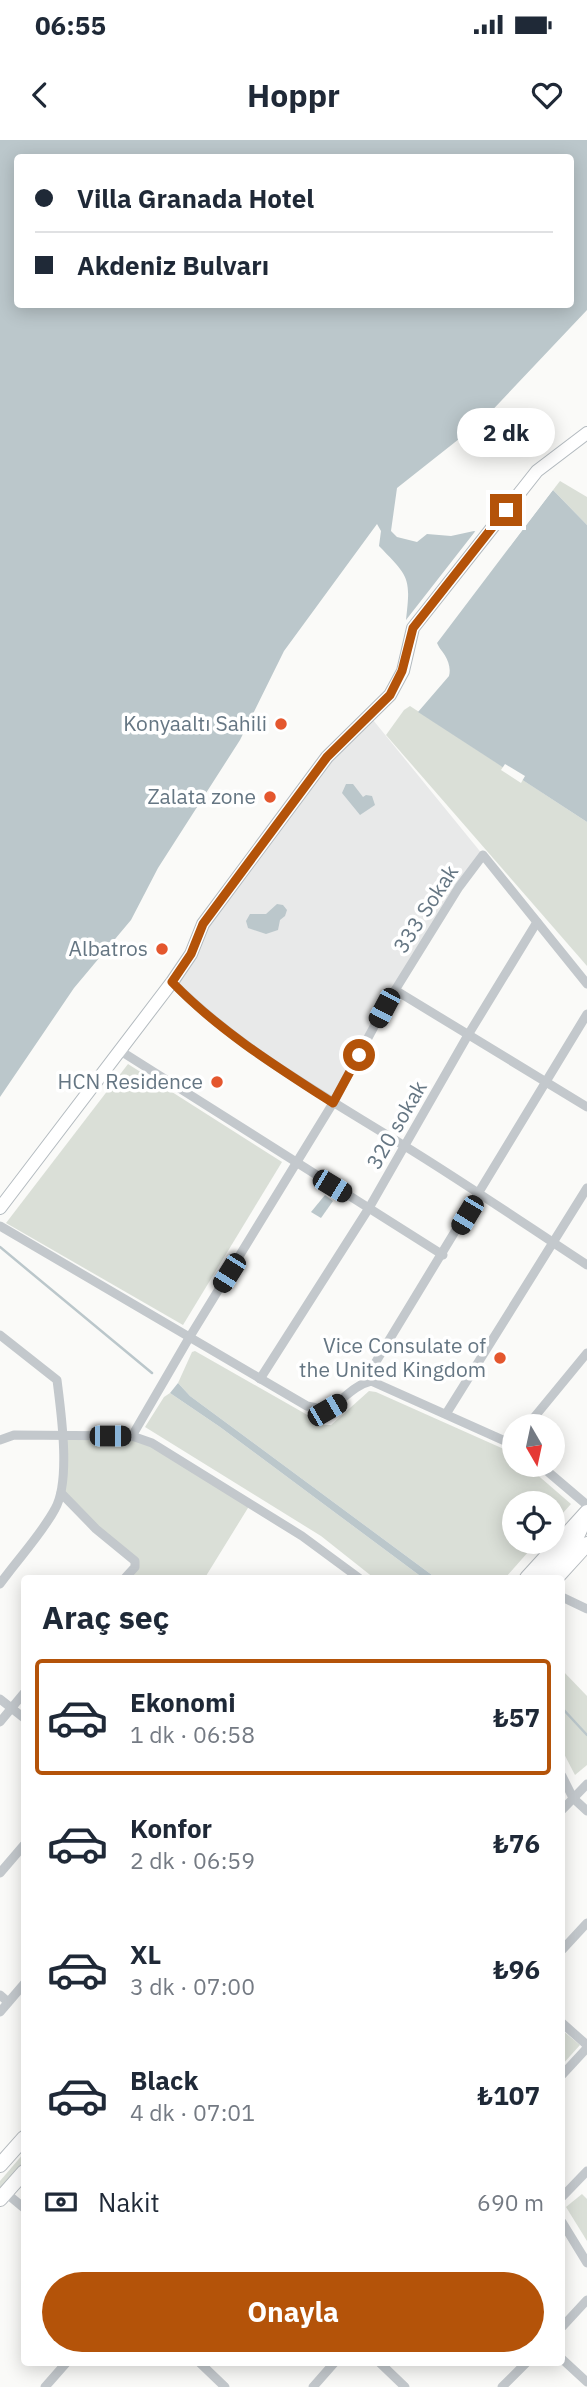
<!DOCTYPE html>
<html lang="tr">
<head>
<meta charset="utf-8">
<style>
  :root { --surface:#fff; --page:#f2f2f3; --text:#1f2937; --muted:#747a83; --line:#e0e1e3; --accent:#b45309 }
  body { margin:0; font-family:"IBM Plex Sans",sans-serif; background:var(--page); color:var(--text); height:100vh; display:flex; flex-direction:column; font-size:26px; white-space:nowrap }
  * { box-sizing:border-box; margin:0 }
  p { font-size:23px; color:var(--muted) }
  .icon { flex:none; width:38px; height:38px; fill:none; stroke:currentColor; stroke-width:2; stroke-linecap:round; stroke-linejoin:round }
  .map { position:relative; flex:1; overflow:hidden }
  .details { position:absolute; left:21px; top:1435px; width:544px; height:791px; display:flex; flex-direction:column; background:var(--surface); border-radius:7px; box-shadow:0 4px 18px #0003 }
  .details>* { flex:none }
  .hud { position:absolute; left:14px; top:14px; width:560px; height:154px; border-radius:7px; box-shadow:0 4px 18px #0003; display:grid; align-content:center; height:154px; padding:0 21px; background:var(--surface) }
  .needle { width:46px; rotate:171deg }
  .fabs { position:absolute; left:502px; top:1274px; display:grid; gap:14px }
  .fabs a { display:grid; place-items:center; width:63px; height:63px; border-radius:50%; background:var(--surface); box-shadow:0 4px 18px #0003; font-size:35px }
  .end { position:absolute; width:32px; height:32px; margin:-16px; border:9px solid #b45309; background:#fff; box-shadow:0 0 0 4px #fff }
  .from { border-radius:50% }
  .bubble { position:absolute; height:49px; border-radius:24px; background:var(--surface); box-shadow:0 4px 18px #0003; font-size:23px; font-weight:800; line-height:49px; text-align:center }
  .car { position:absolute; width:21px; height:42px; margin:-21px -10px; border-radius:9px; box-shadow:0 0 5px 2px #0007; background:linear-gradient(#222 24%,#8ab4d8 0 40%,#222 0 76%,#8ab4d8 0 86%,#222 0) }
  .hud b { display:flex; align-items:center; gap:24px; height:66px; font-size:26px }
  .hud b+b { border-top:2px solid var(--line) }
  .hud i { width:18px; height:18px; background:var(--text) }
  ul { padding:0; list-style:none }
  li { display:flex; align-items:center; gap:21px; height:116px; margin:0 14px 10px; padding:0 7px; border:4px solid transparent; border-radius:7px }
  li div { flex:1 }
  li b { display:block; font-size:26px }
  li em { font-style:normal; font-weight:800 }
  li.selected { border-color:var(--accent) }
  li>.icon { width:63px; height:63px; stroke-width:1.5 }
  h2 { padding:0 21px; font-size:32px; line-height:84px }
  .pay { display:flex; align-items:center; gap:18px; height:77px; padding:0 21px; font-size:26px }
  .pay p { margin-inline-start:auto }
  .cta { display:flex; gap:14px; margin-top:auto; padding:14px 21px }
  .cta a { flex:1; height:80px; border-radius:42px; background:var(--accent); color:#fff; font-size:28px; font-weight:800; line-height:80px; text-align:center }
  .status { display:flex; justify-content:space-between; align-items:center; height:49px; padding:0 35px; background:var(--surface); direction:ltr }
  .status svg { height:19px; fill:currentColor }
  header { display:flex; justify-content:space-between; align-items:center; height:91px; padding:0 21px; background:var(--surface); font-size:32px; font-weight:800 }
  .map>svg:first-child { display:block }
  .built { fill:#e8e9e9 }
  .green { fill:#dadfd7 }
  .water { fill:#bbc7cb; fill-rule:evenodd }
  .pier { fill:#fafaf8 }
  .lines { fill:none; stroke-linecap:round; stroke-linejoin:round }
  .stream { stroke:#bbc7cb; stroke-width:2.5 }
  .secondary-casing { stroke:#b3babf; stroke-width:14 }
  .primary-casing { stroke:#b5babe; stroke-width:16 }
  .street { stroke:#c3c8cc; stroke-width:9 }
  .secondary { stroke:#fff; stroke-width:12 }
  .primary { stroke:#fff; stroke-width:14 }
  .route { stroke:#b45309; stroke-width:9 }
  .poi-dot { fill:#e4572e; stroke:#fff; stroke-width:2.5 }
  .labels { text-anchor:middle; stroke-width:7; stroke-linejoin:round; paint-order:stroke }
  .poi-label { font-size:21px; fill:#657683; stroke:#fff; text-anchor:end }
  .street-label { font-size:21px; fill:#657683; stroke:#fff }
</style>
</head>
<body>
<div class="status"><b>06:55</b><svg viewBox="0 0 49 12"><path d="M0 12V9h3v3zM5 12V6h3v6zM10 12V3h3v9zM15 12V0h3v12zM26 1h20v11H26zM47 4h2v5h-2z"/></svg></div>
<header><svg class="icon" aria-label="back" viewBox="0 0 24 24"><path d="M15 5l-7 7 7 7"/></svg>Hoppr<svg class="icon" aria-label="heart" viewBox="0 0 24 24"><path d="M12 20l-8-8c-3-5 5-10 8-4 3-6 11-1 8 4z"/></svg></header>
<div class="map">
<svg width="587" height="2247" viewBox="0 0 587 2247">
  <rect width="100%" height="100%" fill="#fafaf8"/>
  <path class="built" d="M369,575L483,715L459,747L333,963L285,933L172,842L203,784L327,617Z"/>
  <g class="green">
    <path d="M560,341L587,357V385L553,350Z"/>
    <path d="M410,566L587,682V826L386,595L404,570Z"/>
    <path d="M128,924L282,1022L183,1185L6,1083Z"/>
    <path d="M195,1211L325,1285H331L369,1251L376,1252L506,1310L514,1315V1325H526L571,1364L553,1384V1363H514V1402H537L505,1438H436L190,1256L178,1243L192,1212Z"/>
    <path d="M170,1253L220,1287L423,1438H374L321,1396L145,1287L164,1257Z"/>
    <path d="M64,1296H132L251,1363L206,1436L207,1438H125L135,1421L61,1353Z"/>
    <path d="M562,1530L587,1556V1625L575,1635L562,1610Z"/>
    <path d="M562,1890L580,1905L562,1925Z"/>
    <path d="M24,2013V2026L0,2054V2041Z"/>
    <path d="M582,2054L587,2059V2101L566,2067Z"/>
  </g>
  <g class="water">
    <path d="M0,0H587V170L483,280L397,348L391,391L397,397L417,402L427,394L451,396L474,391L510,406L553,350L587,385V682L418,572L449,536C455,513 422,492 406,480C411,437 409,437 379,406L381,391L377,384L284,511L240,600L158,728L131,780L74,848L0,957ZM18,18H570V164H18Z"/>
    <path d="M346,644H353L363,657L366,655L372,656L375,665L360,675L342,653Z"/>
    <path d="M277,764L283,765L287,770L285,776L280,780L278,790L266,794L248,788L246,781L250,774H266Z"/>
    <path d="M325,1055L333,1061L321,1078L311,1072Z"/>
    <path d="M178,1243L190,1256L436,1438H423L220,1287L170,1253Z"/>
  </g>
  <g class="pier">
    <path d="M555,347L437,503L447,523L445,525L434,506L403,480H406L477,389L509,402L551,348Z"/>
    <path d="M505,624L525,636L521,643L501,630Z"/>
  </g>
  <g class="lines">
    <g class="stream">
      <path d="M0,1107L152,1233"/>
      <path d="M562,1568L587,1595"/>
    </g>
    <defs>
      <path id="secondary" d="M0,1068L172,842L191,814L203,784L327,617L390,555L403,531L413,488L537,331L587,293"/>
      <g id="primary">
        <path d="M527,1438L587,1372"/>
        <path d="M542,1438L575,1401L583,1383"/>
        <path d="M556,1438L587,1404"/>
        <path d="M0,2025L24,1998"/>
        <path d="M0,2059L24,2032"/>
      </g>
    </defs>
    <use href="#secondary" class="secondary-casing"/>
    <use href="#primary" class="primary-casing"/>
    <g class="street">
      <path d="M172,842C238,909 323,955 403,1005C465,1043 526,1085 587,1125"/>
      <path d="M395,850L587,967"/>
      <path d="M119,910L443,1115"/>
      <path d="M0,1086L307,1266L327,1270C342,1261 354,1245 371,1241L514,1305"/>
      <path d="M0,1195L57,1240C61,1272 71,1341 55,1369C41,1395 17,1420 0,1444"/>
      <path d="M260,1239L369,1068L468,895L537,782"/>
      <path d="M363,1243L587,874"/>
      <path d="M446,1274L587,1048"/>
      <path d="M527,1286L587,1213"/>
      <path d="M132,1296L189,1198L333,963L384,868L459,747L483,715L587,844"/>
      <path d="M0,1300L14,1295L132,1296L152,1303L302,1396L359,1438"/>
      <path d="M540,1325L587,1365"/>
      <path d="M61,1353L96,1389L135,1421V1427L125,1438"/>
      <path d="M562,1457L587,1469"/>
      <path d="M0,1559L24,1578"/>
      <path d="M0,1582L24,1553"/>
      <path d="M562,1636L573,1658L587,1671"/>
      <path d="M562,1670L587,1644"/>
      <path d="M0,1733L24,1705"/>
      <path d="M562,1810L587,1783"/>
      <path d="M0,1855L8,1862"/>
      <path d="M0,1872L24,1844"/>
      <path d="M562,1883L587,1905"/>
      <path d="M562,1935L587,1908"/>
      <path d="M6,2053L24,2068"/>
      <path d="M562,2057L587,2031"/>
      <path d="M562,2082L587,2123"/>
      <path d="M562,2187L587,2160"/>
      <path d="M562,2219L587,2242"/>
      <path d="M199,2222L225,2247"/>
      <path d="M379,2222L405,2247"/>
      <path d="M45,2247L67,2222"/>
      <path d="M313,2247L335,2222"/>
      <path d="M502,2247L527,2222"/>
    </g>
    <use href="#secondary" class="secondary"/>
    <use href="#primary" class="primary"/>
  </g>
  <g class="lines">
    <path class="route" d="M359,915L333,963C277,927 218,890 172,842L191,814L203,784L327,617L390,555L402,531L413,488L506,370"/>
  </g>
  <g class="poi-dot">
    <circle cx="281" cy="584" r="7"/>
    <circle cx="270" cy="657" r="7"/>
    <circle cx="162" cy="809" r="7"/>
    <circle cx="217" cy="942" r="7"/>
    <circle cx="500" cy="1218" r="7"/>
  </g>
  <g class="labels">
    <g class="poi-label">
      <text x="267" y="591">Konyaaltı Sahili</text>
      <text x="256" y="664">Zalata zone</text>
      <text x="148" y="816">Albatros</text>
      <text x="203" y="949">HCN Residence</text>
      <text x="486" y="1213">Vice Consulate of<tspan x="486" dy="24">the United Kingdom</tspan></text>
    </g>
    <g class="street-label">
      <text transform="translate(426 769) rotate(-57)" y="7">333 Sokak</text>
      <text transform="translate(397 985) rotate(-60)" y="7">320 sokak</text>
    </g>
  </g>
</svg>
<div class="fabs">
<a><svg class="needle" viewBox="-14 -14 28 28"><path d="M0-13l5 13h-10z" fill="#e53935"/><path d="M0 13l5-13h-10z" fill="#747a83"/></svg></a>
<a><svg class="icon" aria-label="locate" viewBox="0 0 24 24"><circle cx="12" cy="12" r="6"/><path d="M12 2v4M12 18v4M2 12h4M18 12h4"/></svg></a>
</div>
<i class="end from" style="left:359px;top:915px"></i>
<i class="end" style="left:506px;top:370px"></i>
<div class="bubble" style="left:457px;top:268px;width:98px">2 dk</div>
<i class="car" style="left:384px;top:868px;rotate:208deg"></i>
<i class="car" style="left:332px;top:1046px;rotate:121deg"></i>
<i class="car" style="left:467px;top:1075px;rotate:211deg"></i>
<i class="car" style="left:229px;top:1133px;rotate:212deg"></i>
<i class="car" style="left:327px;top:1270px;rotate:60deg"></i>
<i class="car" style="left:110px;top:1296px;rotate:90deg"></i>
<div class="hud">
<b><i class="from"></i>Villa Granada Hotel</b>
<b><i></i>Akdeniz Bulvarı</b>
</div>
<section class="details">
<h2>Araç seç</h2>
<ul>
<li class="selected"><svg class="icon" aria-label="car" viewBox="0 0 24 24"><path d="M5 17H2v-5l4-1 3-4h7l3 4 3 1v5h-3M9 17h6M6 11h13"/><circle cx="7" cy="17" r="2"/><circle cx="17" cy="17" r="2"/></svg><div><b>Ekonomi</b><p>1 dk · 06:58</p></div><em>₺57</em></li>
<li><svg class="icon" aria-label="car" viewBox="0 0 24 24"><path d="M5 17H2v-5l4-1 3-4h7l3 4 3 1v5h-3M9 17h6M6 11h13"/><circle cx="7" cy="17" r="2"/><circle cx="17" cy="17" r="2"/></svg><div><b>Konfor</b><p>2 dk · 06:59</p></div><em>₺76</em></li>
<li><svg class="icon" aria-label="car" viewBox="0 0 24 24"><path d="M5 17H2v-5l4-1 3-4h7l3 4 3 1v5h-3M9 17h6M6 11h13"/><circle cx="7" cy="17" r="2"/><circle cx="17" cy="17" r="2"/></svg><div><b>XL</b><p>3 dk · 07:00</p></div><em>₺96</em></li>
<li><svg class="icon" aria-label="car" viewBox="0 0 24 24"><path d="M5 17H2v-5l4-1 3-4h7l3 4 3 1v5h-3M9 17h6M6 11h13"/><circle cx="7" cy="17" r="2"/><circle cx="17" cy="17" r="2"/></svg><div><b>Black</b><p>4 dk · 07:01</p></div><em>₺107</em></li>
</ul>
<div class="pay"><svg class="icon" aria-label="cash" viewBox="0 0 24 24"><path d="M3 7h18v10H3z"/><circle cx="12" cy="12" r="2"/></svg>Nakit<p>690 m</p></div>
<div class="cta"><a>Onayla</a></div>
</section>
</div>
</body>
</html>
